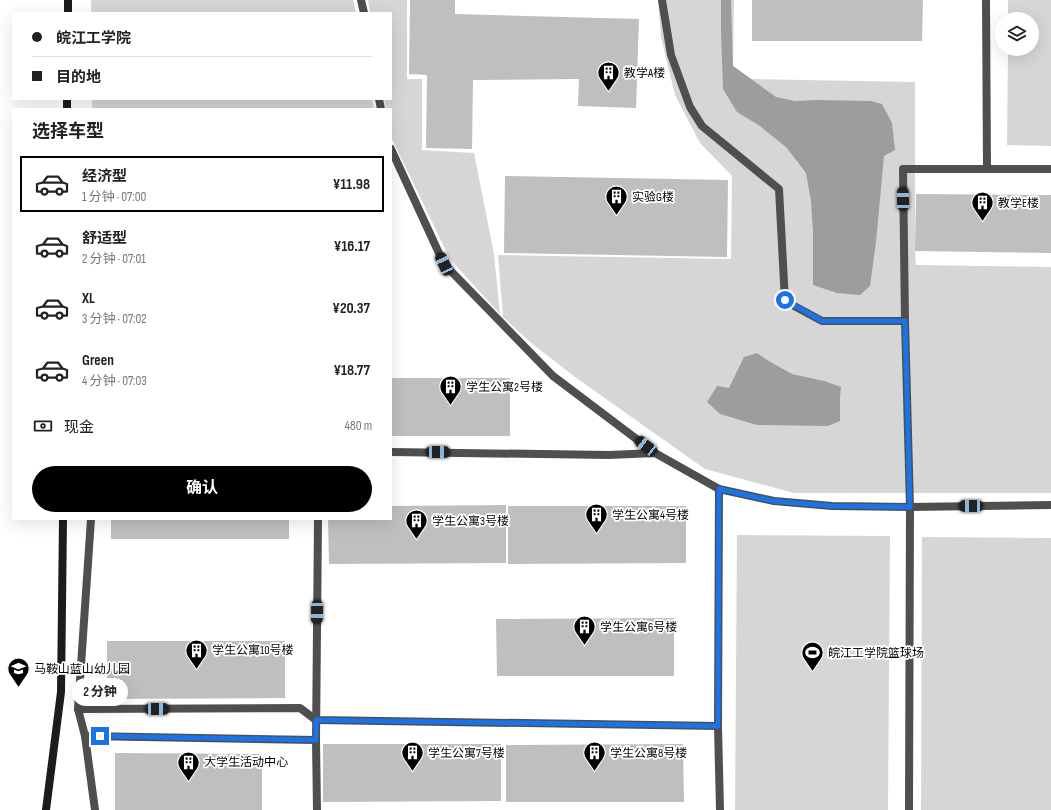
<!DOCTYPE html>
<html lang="zh">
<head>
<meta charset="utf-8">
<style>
  :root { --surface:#fff; --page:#f6f6f6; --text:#222; --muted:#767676; --line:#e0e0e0; --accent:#000 }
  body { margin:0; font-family:"Sofia Sans Condensed","Noto Sans SC",sans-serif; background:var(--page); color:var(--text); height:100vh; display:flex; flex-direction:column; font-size:15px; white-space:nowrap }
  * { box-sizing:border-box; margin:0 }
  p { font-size:13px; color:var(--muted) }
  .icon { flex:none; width:22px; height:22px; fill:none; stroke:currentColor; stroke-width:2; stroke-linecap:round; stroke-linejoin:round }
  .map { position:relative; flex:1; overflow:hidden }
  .panel { position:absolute; left:12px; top:108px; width:380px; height:412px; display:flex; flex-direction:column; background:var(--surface); border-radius:0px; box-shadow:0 4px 16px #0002 }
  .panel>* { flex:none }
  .hud { position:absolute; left:12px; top:12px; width:380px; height:88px; border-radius:0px; box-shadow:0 4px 16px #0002; display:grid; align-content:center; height:88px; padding:0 20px; background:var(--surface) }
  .buttons { position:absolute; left:995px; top:12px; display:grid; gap:8px }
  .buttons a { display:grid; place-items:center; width:44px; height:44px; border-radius:50%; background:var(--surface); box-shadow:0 4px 16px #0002; font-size:20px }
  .end { position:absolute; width:18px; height:18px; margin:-9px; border:5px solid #1a73e8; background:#fff; box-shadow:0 0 0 2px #fff }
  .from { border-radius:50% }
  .bubble { position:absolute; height:28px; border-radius:14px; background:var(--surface); box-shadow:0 4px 16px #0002; font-size:13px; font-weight:700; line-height:28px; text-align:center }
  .car { position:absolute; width:12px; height:24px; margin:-12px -6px; border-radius:5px; box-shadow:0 0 3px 1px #0007; background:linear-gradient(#222 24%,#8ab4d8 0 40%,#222 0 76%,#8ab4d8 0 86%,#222 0) }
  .hud b { display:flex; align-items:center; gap:14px; height:38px; font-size:15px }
  .hud b+b { border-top:1px solid var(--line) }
  .hud i { width:10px; height:10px; background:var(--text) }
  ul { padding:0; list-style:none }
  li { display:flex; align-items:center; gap:12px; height:56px; margin:0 8px 6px; padding:0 12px; border:2px solid transparent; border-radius:0px }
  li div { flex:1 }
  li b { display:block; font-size:15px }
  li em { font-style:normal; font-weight:700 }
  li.on { border-color:var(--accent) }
  li>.icon { width:36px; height:36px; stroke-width:1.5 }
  h2 { padding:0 20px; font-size:18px; line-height:48px }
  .pay { display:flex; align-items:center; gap:10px; height:44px; padding:0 20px; font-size:15px }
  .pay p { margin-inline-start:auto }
  .cta { display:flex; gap:8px; margin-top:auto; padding:8px 20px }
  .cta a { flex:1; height:46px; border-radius:24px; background:var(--accent); color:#fff; font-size:16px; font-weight:700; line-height:46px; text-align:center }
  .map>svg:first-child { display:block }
  .green { fill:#d6d6d6 }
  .water { fill:#9d9d9d }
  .building { fill:#bfbfbf }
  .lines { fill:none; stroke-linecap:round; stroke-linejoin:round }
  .lane { stroke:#4f4f4f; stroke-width:8 }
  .street { stroke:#4f4f4f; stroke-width:8 }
  .secondary { stroke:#1c1c1c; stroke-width:8 }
  .route { stroke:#1a73e8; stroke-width:5 }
  .labels { text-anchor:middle; stroke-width:3.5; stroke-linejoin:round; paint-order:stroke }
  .poi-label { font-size:12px; fill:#000; stroke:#fff; text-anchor:start }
</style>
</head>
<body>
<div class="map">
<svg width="1051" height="810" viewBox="0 0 1051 810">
  <rect width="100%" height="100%" fill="#fff"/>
  <g class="green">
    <path d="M91,0H353L356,13H91Z"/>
    <path d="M368,0H407V79H422V150L474,153L494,254L500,314L450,259L391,137V109H386L384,99H391V13H370Z"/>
    <path d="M658,0H734L733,66L751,79L915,82V251L916,265L1051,267V493H794L705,469L575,377L530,342L503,317L498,255L731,259L732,176L700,143L675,95L661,37Z"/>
    <path d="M1008,0H1051V146L1007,145L1008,49H1032V19H1008Z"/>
    <path d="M92,99H372L374,109H92Z"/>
    <path d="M737,535L890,536L888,810H735Z"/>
    <path d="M922,537L1051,538V810H921Z"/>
  </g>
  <g class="water">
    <path d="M721,0H731L733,66L776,97L795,101L816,100L871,101L882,104L892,123L895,150L884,156L876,242L870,286L860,295L837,293L813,285V232L811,201L806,173L787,148L760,126L737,112L723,89L721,32Z"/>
    <path d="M757,353L767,360L792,374L824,381L841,387L840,397V421L828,426L757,425L720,414L707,402L717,386L729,388L744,357Z"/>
  </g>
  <g class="building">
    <path d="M410,0H455V14L639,19L636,108L578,106L579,79L473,80L472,149L426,148L427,75L409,74Z"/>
    <path d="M752,0H923L922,41H752Z"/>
    <path d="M505,176L728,180L727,257L504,253Z"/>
    <path d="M916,194L1051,195V253L915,251Z"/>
    <rect x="391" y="378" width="119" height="58"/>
    <path d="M506,505V563L329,564L328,519H391V506Z"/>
    <path d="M508,506H686V563L508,564Z"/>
    <rect x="111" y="519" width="178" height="20"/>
    <path d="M674,618V676H497L496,619Z"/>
    <path d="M107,641H285V698L107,699Z"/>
    <path d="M323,744H501V801L323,802Z"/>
    <path d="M683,744L684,802H506V745Z"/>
    <path d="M115,753L262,754V810H115Z"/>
  </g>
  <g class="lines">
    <path class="lane" d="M91,519L78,709L85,736L95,810"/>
    <g class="street">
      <path d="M361,0L364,13"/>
      <path d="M662,0L671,55L690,107L702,126L779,189L785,301L822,321H905L903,169H1051"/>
      <path d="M986,0L987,169"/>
      <path d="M379,99L381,109"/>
      <path d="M391,149L444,264L553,376L655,453L719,489L774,501L832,506L910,507L1051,505"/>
      <path d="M905,321L910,507L909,810"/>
      <path d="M391,452L609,455L655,453"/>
      <path d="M719,489L718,726L720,810"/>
      <path d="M78,709L300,708L316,720L718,726"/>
      <path d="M85,736L316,740L318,519"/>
      <path d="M316,740L317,810"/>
    </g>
    <g class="secondary">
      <path d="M68,13V0"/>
      <path d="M67,109V99"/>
      <path d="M46,810L61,692L63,519"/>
    </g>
  </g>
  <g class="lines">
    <path class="route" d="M100,736L316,740V720L718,726L719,489L774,501L832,506L910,507L905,321H822L785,300"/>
  </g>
  <defs>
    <symbol id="building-pin" viewBox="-11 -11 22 30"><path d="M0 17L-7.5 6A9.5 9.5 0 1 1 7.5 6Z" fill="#000" stroke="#fff"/><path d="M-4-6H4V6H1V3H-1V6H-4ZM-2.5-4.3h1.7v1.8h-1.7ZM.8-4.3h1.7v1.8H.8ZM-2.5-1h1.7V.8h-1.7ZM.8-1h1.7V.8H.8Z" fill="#fff"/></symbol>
    <symbol id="stadium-pin" viewBox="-11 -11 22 30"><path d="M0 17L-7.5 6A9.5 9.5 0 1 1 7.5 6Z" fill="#000" stroke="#fff"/><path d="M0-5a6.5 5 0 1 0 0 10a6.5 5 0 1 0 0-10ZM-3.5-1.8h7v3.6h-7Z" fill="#fff"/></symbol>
    <symbol id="school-pin" viewBox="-11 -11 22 30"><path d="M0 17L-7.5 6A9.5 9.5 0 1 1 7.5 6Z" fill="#000" stroke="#fff"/><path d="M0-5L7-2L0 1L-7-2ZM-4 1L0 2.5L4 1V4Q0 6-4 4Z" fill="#fff"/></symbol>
  </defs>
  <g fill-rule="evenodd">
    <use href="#building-pin" x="596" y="60" width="25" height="34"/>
    <use href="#building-pin" x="604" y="184" width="25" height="34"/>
    <use href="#building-pin" x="970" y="190" width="25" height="34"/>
    <use href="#building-pin" x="438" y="374" width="25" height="34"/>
    <use href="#building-pin" x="584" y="502" width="25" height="34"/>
    <use href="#building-pin" x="404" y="508" width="25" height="34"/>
    <use href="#building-pin" x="572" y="614" width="25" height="34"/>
    <use href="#building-pin" x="184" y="638" width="25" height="34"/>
    <use href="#stadium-pin" x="800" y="640" width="25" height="34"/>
    <use href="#school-pin" x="6" y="656" width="25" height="34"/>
    <use href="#building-pin" x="400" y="740" width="25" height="34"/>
    <use href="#building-pin" x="582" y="740" width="25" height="34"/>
    <use href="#building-pin" x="176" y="750" width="25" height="34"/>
  </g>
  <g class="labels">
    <g class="poi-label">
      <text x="624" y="77">教学A楼</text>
      <text x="632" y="201">实验G楼</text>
      <text x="998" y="207">教学E楼</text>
      <text x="466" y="391">学生公寓2号楼</text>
      <text x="612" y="519">学生公寓4号楼</text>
      <text x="432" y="525">学生公寓3号楼</text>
      <text x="600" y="631">学生公寓6号楼</text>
      <text x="212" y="654">学生公寓10号楼</text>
      <text x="828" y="657">皖江工学院篮球场</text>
      <text x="34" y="673">马鞍山蓝山幼儿园</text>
      <text x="428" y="757">学生公寓7号楼</text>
      <text x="610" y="757">学生公寓8号楼</text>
      <text x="204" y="766">大学生活动中心</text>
    </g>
  </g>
</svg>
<div class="buttons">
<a><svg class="icon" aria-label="layers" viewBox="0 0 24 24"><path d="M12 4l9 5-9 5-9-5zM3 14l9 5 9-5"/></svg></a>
</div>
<i class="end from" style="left:785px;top:300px"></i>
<i class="end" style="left:100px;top:736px"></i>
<div class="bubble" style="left:72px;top:678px;width:56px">2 分钟</div>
<i class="car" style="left:903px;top:199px;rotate:359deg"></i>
<i class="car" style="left:444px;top:264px;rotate:335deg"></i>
<i class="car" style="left:646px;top:446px;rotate:308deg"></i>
<i class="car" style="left:438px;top:452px;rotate:91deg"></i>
<i class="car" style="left:971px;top:506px;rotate:270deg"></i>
<i class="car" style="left:317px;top:612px;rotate:181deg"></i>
<i class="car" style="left:157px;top:709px;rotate:90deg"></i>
<div class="hud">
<b><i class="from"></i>皖江工学院</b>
<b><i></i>目的地</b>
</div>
<section class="panel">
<h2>选择车型</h2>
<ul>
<li class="on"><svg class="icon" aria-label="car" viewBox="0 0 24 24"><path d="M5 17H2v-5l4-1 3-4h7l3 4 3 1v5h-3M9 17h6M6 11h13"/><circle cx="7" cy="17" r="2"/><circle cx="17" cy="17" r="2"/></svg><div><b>经济型</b><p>1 分钟 · 07:00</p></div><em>¥11.98</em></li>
<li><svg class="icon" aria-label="car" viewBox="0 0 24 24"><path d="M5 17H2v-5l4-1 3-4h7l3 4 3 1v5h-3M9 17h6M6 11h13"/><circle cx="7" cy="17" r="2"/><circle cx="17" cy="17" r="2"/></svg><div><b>舒适型</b><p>2 分钟 · 07:01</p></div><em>¥16.17</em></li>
<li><svg class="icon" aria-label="car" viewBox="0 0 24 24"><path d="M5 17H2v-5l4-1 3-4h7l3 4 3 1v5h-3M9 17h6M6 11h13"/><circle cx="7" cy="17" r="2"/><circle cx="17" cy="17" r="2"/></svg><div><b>XL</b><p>3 分钟 · 07:02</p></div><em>¥20.37</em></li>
<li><svg class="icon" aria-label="car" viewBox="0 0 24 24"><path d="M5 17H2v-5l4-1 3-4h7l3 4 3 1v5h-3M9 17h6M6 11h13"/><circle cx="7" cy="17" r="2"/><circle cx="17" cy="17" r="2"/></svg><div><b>Green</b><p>4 分钟 · 07:03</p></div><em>¥18.77</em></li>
</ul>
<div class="pay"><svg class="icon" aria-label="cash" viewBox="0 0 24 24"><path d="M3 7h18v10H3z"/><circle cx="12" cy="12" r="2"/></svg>现金<p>480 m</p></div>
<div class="cta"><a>确认</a></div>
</section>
</div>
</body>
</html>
